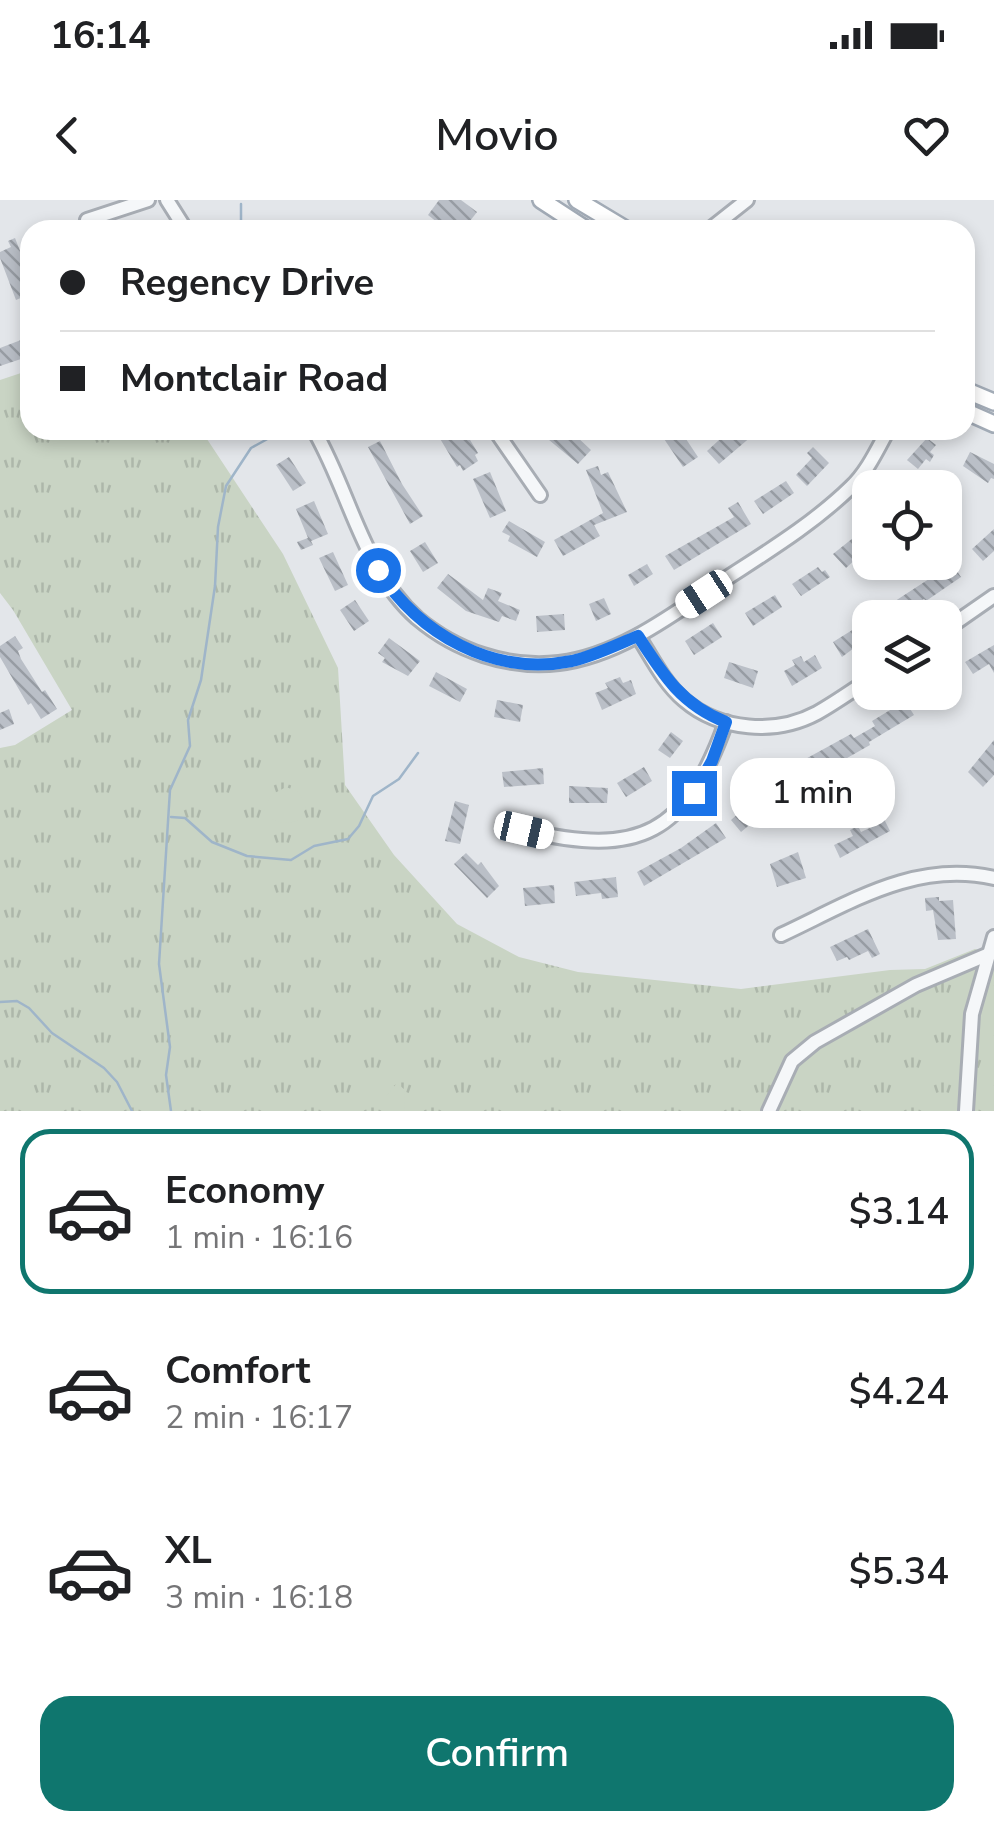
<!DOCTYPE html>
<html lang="en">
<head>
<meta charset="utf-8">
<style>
  :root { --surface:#fff; --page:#f6f6f6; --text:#202124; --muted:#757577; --line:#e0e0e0; --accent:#0f766e }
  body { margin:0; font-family:"Nunito Sans",sans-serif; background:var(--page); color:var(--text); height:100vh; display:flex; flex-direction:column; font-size:38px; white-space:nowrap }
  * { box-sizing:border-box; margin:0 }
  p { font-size:32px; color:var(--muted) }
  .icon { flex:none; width:55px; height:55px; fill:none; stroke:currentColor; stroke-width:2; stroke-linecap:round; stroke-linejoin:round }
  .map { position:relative; height:911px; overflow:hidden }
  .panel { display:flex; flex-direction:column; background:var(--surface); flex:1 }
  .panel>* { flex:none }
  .banner { position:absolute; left:20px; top:20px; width:955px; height:220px; border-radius:30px; box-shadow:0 5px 15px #0003; display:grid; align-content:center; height:220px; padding:0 40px; background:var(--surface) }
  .buttons { position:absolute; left:852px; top:270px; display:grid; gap:20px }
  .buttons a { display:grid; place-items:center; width:110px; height:110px; border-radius:20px; background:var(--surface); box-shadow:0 5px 15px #0003; font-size:50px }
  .end { position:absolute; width:45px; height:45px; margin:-22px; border:12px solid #1a73e8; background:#fff; box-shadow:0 0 0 5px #fff }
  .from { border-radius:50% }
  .bubble { position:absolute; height:70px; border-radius:30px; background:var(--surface); box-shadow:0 5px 15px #0003; font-size:32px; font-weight:600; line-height:70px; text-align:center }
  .car { position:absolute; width:30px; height:60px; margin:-30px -15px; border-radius:12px; box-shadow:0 0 8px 2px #0007; background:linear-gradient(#fff 24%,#345 0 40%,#fff 0 76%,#345 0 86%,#fff 0) }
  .banner b { display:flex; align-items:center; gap:35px; height:95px; font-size:38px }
  .banner b+b { border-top:2px solid var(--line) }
  .banner i { width:25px; height:25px; background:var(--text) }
  ul { padding:18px 0 0; list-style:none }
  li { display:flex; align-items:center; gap:30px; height:165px; margin:0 20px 15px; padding:0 20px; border:5px solid transparent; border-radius:30px }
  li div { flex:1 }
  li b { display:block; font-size:38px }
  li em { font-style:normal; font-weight:600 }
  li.active { border-color:var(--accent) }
  li>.icon { width:90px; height:90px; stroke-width:1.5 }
  .primary-button { display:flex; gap:20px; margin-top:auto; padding:20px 40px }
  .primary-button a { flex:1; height:115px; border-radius:30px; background:var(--accent); color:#fff; font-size:40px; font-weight:600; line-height:115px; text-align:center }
  .status { display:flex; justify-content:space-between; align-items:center; height:70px; padding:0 50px; background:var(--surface); direction:ltr }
  .status svg { height:28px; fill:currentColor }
  header { display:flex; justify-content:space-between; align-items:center; height:130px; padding:0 40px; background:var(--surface); font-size:45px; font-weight:600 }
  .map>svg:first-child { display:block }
  .grass { fill:url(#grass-tufts) }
  .pitch { fill:#c9d4c4 }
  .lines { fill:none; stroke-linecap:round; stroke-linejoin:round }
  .stream { stroke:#9fb5c9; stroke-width:2.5 }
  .building { fill:url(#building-back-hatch) }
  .minor-casing { stroke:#a8adb4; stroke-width:18 }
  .major-casing { stroke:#a2abb6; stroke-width:20 }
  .minor { stroke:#f5f7f9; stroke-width:12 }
  .major { stroke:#fff; stroke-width:15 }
  .route { stroke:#1a73e8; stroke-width:12 }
</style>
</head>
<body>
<div class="status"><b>16:14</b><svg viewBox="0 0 49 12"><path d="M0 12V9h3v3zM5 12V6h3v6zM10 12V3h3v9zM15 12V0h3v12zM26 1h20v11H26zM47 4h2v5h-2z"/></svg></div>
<header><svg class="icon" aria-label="back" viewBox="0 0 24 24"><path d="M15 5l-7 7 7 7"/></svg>Movio<svg class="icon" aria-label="heart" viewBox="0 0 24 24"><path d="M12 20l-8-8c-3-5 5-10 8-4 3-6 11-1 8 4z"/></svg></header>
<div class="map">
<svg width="994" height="911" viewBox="0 0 994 911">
  <defs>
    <pattern id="grass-tufts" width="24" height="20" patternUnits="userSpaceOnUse" patternTransform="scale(2.5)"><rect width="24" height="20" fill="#c9d4c4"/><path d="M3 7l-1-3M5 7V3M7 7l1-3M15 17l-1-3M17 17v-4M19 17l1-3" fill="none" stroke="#adb7aa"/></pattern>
    <pattern id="building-back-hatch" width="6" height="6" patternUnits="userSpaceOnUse" patternTransform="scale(2.5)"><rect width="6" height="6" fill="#babfc7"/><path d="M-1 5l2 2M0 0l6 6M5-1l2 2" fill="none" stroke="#979ca3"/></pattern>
  </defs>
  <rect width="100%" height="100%" fill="#e3e6ea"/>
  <path class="grass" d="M30,170V230H201L283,354L338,468L345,585L394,655L457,724L519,757L578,772L741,789L890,770L925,769L975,749L994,754V911H0V548L15,545L72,510L13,410L0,393V180Z"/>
  <g class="pitch">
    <path d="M286,587L299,592L306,608L300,619C288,626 272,623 264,611L271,595Z"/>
    <path d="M397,883L405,890L404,911H386V896Z"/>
  </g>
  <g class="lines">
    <g class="stream">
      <path d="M241,4V30"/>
      <path d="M171,617L185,618L212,642L247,656L291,660L314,646L348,639L359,626L373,596L399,579L418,553"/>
      <path d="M0,802L17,801L29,808L52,833L104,868L117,882L132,911"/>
      <path d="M171,911L166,875L170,847L159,764L170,590L190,546L188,520L201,480L215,386L218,327L226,286L251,248L271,237L275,230"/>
    </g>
  </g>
  <g class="building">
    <path d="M439,0H461L477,12L463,30H447L428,15Z"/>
    <path d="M15,38L30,76V94L16,100L0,58V52L11,47L8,41Z"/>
    <path d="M21,140L24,158L0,166V148Z"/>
    <path d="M439,230H464L478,253L475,255L478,261L463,271L460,265L457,267L439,237L442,235Z"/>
    <path d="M537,230H562L571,239L575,235L591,250L578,264Z"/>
    <path d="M664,230H680L698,257L683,267L660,233Z"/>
    <path d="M730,230H759L719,264L707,251Z"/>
    <path d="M927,238L936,245L930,252L934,255L930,262L926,259L918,269L907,260Z"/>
    <path d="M380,241L402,284L423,316L410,324L368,247Z"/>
    <path d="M813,247L829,263L807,286L796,275L812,258L807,253Z"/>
    <path d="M970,252L994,264V279L991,278L988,283L963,266Z"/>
    <path d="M289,257L306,283L293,291L276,265Z"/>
    <path d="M598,266L601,275L608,272L627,312L594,325L600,336L563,356L554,340L603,313L586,270Z"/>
    <path d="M490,272L506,311L490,318L473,279Z"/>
    <path d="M786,281L794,293L763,314L754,301Z"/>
    <path d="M314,301L328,334L311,341L313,345L301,350L297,342L308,338L296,309Z"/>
    <path d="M738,302L751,324L674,370L665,356L734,317L728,308Z"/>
    <path d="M509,321L545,342L537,357L508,341L510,336L502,332Z"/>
    <path d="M994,329V351L983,361L972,349Z"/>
    <path d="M863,330L870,338V346L846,368L833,354Z"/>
    <path d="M425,342L438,363L423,372L410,351Z"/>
    <path d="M333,352L348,385L335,391L319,358Z"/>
    <path d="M647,364L653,374L634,386L628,375Z"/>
    <path d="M952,364L961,377L926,401L924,399L896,418H869Z"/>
    <path d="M818,367L822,372L825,370L830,377L801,396L792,384Z"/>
    <path d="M448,374L483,400L488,388L502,393L498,401L520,410L516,421L502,416L499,422L466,411L437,388Z"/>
    <path d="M775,395L782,407L753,426L745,413Z"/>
    <path d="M604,398L611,414L596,421L589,404Z"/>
    <path d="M355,400L369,421L354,431L340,410Z"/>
    <path d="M564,414L565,430L537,432L536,416Z"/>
    <path d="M713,423L722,437L694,455L685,441Z"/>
    <path d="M862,424L870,436L842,457L833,442Z"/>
    <path d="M15,436L23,448L18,451L21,459L42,492L45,490L57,509L41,519L31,503L28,505L0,457V446Z"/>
    <path d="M389,438L420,461L408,476L382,462L385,458L378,453Z"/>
    <path d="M994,445V473L989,464L973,474L965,462Z"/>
    <path d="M815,455L822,468L792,486L784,471L795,465L792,460L801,456L804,462Z"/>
    <path d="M729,462L758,471L753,488L724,478Z"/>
    <path d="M945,468L957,486L929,504L921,492H945Z"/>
    <path d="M436,472L467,489L460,502L429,486Z"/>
    <path d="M620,477L623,483L631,480L636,494L602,510L595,493L608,488L605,483Z"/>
    <path d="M497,500L523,505L520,522L494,517Z"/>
    <path d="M905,501L914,515L869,542L870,545L833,566L831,562L788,588L780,573L851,534L854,538L875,526L872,521Z"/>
    <path d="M9,509L14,524L0,530V513Z"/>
    <path d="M671,532L683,541L670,558L658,550Z"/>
    <path d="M994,540V575L983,587L968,572Z"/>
    <path d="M644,567L652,581L626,597L617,583Z"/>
    <path d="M543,568L544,584L504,587L502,572Z"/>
    <path d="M569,586L608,588L607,603H569Z"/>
    <path d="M768,587L777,597L769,603L772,606L741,632L731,620Z"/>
    <path d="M455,601L469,605L460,644L445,641Z"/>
    <path d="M880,611L890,631L840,658L834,645L853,636L850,630L858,626L861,632L876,625L871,615Z"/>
    <path d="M716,623L726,638L644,686L637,672L681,648Z"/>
    <path d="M798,652L806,678L777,687L770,664Z"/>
    <path d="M466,653L478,665L481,662L499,686L487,698L454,664Z"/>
    <path d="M616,677L618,697L602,699L601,693L576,696L574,682Z"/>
    <path d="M554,685L555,703L525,706L523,688Z"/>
    <path d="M939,697V701L953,700L956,739L938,740L933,710L926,711L925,698Z"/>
    <path d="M868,729L880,754L872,758L868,751L849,760L847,757L837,761L830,747Z"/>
  </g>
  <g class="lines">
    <defs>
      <g id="minor">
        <path d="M167,0L186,30"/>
        <path d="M89,30L87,20L148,0"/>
        <path d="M709,30L747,0"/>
        <path d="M495,230L540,295"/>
        <path d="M315,232C350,293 363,370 417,418C456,451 508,469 559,463C622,455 676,412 727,378C770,350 814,323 851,287C867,272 877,250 888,230"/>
        <path d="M945,430L994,396"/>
        <path d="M638,436C652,458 664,483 684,500C720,531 776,535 817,513C835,503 853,490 870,479"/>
        <path d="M524,630C640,658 686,634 726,522"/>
        <path d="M781,735C850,703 915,660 994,678"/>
        <path d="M769,911L792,861L815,842L916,785L989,754"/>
        <path d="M966,911L972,814L994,737"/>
      </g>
      <g id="major">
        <path d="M541,0L587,30"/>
        <path d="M577,0L627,30"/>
        <path d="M965,190L994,202"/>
        <path d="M965,211L994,224"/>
      </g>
    </defs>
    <use href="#minor" class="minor-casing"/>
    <use href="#major" class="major-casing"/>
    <use href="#minor" class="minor"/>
    <use href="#major" class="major"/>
  </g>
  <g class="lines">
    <path class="route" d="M378,370C419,434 493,477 572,461C594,456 616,445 638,436C663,475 682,505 726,522L712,561L694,593"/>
  </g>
</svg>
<div class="buttons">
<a><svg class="icon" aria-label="locate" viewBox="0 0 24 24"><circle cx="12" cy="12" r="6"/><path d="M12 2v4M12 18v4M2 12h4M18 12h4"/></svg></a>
<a><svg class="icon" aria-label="layers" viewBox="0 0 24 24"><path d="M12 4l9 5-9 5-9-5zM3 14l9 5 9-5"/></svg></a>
</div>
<i class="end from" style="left:378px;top:370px"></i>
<i class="end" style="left:694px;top:593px"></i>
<div class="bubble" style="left:730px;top:558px;width:165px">1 min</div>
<i class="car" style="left:704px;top:394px;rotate:237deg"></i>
<i class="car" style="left:524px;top:630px;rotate:103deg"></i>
<div class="banner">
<b><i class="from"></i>Regency Drive</b>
<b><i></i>Montclair Road</b>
</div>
</div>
<section class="panel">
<ul>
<li class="active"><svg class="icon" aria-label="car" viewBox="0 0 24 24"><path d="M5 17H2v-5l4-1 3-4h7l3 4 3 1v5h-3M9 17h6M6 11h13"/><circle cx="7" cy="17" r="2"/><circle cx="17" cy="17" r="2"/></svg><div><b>Economy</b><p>1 min · 16:16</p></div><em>$3.14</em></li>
<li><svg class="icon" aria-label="car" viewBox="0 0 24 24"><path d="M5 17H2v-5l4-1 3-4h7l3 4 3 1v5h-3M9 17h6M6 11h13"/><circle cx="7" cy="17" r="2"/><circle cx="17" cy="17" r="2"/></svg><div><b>Comfort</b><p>2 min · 16:17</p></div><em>$4.24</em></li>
<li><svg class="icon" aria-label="car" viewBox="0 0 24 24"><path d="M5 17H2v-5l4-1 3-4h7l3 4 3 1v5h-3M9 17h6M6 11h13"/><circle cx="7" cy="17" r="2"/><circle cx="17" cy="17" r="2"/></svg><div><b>XL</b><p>3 min · 16:18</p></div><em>$5.34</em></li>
</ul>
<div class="primary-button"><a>Confirm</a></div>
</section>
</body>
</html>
